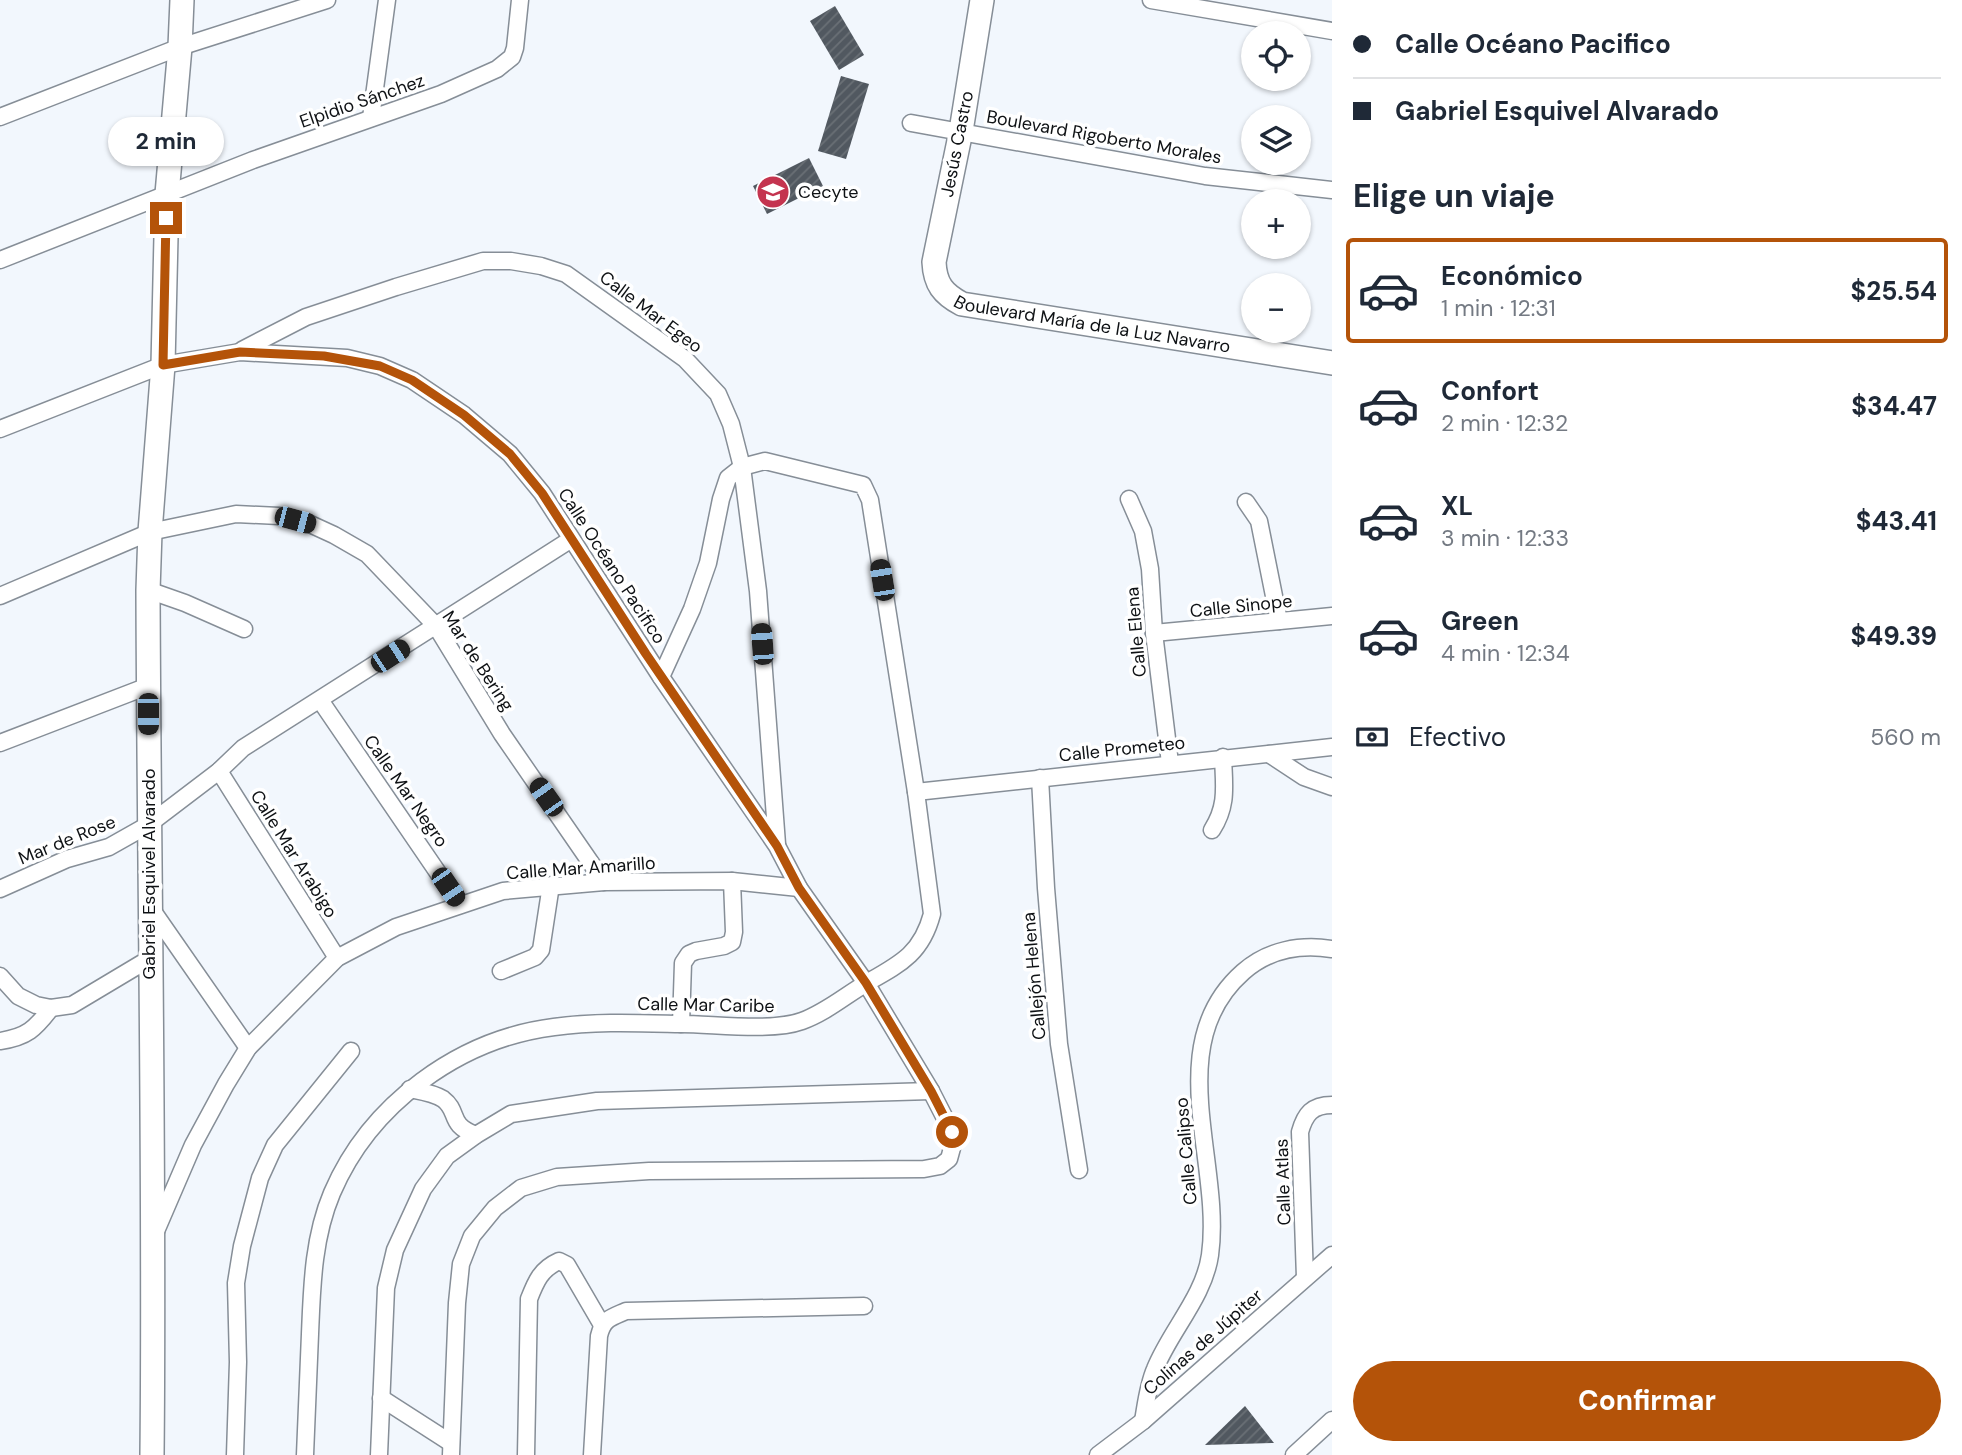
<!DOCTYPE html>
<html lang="es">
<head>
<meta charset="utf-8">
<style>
  :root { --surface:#fff; --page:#f6f6f7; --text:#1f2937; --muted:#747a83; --line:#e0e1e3; --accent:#b45309 }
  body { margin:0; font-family:"DM Sans",sans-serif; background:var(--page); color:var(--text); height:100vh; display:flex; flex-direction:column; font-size:26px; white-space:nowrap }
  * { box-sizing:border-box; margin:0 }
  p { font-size:23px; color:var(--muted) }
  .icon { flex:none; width:38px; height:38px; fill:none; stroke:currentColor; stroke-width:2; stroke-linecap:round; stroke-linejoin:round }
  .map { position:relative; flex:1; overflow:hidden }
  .sheet { display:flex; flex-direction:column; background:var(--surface); width:630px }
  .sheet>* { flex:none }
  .hud { display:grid; align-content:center; height:154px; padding:0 21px; background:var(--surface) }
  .controls { position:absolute; left:1241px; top:21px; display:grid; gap:14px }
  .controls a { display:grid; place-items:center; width:70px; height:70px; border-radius:50%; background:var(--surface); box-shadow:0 2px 5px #0004; font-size:35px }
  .end { position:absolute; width:32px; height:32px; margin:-16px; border:9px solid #b45309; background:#fff; box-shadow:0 0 0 4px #fff }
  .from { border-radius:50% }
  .bubble { position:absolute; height:49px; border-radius:24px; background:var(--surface); box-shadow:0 2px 5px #0004; font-size:23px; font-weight:700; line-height:49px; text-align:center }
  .car { position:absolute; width:21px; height:42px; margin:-21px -10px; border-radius:9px; box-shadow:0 0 5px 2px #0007; background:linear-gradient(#222 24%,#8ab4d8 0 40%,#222 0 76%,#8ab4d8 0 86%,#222 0) }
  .hud b { display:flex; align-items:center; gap:24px; height:66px; font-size:26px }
  .hud b+b { border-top:2px solid var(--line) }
  .hud i { width:18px; height:18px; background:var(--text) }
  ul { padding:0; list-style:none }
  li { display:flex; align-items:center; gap:21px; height:105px; margin:0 14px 10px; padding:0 7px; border:4px solid transparent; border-radius:7px }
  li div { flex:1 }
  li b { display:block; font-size:26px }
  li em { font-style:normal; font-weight:700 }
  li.current { border-color:var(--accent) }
  li>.icon { width:63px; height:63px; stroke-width:1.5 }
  h2 { padding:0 21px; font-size:32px; line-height:84px }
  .pay { display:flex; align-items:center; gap:18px; height:77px; padding:0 21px; font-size:26px }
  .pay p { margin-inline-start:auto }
  .cta { display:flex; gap:14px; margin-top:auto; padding:14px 21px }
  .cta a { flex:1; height:80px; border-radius:42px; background:var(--accent); color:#fff; font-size:28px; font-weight:700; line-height:80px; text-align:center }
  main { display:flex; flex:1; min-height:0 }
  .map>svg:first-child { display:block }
  .building { fill:url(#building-hatch) }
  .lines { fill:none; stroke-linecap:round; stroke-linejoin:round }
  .street-casing { stroke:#868e97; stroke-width:19 }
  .secondary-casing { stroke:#868e97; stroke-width:26 }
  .street { stroke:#fff; stroke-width:16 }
  .secondary { stroke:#fff; stroke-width:23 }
  .route { stroke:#b45309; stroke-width:9 }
  .labels { text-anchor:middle; stroke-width:7; stroke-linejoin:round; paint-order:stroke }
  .street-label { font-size:18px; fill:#0e1114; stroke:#fff }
  .poi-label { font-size:18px; fill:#0e1114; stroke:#fff; text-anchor:start }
</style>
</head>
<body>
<main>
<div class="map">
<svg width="1332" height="1455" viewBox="0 0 1332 1455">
  <defs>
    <pattern id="building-hatch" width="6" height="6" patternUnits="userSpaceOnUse" patternTransform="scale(1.75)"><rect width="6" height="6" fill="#515860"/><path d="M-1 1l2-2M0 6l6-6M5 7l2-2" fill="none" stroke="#6a7076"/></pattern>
  </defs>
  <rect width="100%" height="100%" fill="#f2f7fd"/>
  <g class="building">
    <path d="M835,6L864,55L839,70L810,21Z"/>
    <path d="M841,76L869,84L846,159L818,151Z"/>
    <path d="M809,158L823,186L767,214L753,186Z"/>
    <path d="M1245,1406L1274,1443L1205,1445Z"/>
  </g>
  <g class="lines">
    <defs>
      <g id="street">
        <path d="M1151,0L1332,31"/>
        <path d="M0,117L180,47L327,0"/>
        <path d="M371,118L387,0"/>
        <path d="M911,123L1205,176L1332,190"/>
        <path d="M0,260L253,160L441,94L497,69L512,57L515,48L520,0"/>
        <path d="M242,350L306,317L396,287L483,261H511L541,266L566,274L685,359L718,394L731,424L742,467L758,591L777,844"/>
        <path d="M0,429L163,365L240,352L347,358L380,366L412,380L464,415L510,454L542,493L661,677L777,846L799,888L866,983L931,1091L952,1132V1148L949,1159L940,1166L924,1169L649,1171L557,1177L521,1188L495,1208L472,1236L461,1264L457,1303L451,1455"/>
        <path d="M1129,499L1143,531L1150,569L1154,633L1170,763"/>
        <path d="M1246,502L1259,521L1279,621"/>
        <path d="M148,590L185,603L244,629"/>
        <path d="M0,596L150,532L236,514L279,516L310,524L334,535L367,554L436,626L502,734L604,882"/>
        <path d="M1154,633L1332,616"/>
        <path d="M320,700L460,905"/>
        <path d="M0,743L148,686"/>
        <path d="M1269,754L1304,777L1332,787"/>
        <path d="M219,771L337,958"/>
        <path d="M1040,778L1046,888L1059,1044L1079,1170"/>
        <path d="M916,792L1332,747"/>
        <path d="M1212,830C1228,805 1224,786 1223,757"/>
        <path d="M0,889L67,859L109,847L148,825L219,771L243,748L570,540"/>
        <path d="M150,907L248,1048"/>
        <path d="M501,971L535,957L541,950L551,885"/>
        <path d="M0,976L18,996L36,1005L51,1008L72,1005L149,959"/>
        <path d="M681,1024L683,963L689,954L696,951L724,946L732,942L734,932L732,881"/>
        <path d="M0,1041C27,1037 35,1029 51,1008"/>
        <path d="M410,1089C420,1091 434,1093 443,1099C460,1112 447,1124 476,1135"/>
        <path d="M156,1231L193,1145L226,1084L248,1048L337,958L396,927L503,891L604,882L732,881L799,888"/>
        <path d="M1305,1278L1300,1132C1305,1114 1312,1105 1332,1105"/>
        <path d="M381,1398L451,1443"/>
        <path d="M1143,1421C1146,1404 1148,1385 1155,1369C1170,1331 1204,1297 1210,1255C1223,1163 1160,1045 1243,972C1268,950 1300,944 1332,949"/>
        <path d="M235,1455L238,1362L236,1283L242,1246L260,1178L275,1145L351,1051"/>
        <path d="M305,1455C307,1415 308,1374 310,1334C312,1286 313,1238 332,1193C370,1104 459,1039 554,1027C596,1021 639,1023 681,1024C714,1024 772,1032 802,1021C827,1012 847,994 870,981C902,963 922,952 932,914L916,792L870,500L863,485L765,461L742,467L728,478L721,499L708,563L692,609L661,677"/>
        <path d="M379,1455L386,1288L395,1250L423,1189L447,1156L476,1135L511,1114L597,1101L931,1091"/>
        <path d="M526,1455L529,1299C536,1281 541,1269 559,1261L567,1265L602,1325"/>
        <path d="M592,1455L599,1336C603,1319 610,1318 626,1311L864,1306"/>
        <path d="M1098,1455L1143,1421L1332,1255"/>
        <path d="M1294,1455L1332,1420"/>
      </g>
      <g id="secondary">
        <path id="s1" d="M982,0L961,131L934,262C935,284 943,294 962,304L1332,363"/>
        <path d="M152,1455C155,1167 149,878 148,590L150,532L163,365L167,194L180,47L182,0"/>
      </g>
    </defs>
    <use href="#street" class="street-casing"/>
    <use href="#secondary" class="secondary-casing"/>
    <use href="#street" class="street"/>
    <use href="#secondary" class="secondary"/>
  </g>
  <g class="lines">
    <path class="route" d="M166,218L163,365L240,352L324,356L380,366L412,380L464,415L510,454L542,493L646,654L777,846L799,888L866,983L931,1091L952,1132"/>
  </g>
  <defs>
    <symbol id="school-disc" viewBox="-11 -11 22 22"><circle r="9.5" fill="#c4344f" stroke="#fff"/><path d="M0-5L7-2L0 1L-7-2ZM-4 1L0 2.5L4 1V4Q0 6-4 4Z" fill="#fff"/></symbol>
  </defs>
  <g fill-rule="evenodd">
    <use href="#school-disc" x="754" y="173" width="38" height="38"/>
  </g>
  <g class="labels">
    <g class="street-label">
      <text transform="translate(362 101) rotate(-19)" y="6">Elpidio Sánchez</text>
      <text transform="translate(1104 137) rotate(10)" y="6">Boulevard Rigoberto Morales</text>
      <text transform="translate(957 144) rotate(-79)" y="6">Jesús Castro</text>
      <text transform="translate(651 312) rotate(37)" y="6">Calle Mar Egeo</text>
      <text dy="6" stroke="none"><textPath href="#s1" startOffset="452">Boulevard María de la Luz Navarro</textPath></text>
      <text transform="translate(612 566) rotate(57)" y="6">Calle Océano Pacifico</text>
      <text transform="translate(1241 606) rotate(-6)" y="6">Calle Sinope</text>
      <text transform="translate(1136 632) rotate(-95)" y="6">Calle Elena</text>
      <text transform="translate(478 661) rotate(57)" y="6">Mar de Bering</text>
      <text transform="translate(1122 749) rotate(-6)" y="6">Calle Prometeo</text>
      <text transform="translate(406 791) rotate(55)" y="6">Calle Mar Negro</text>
      <text transform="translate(67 840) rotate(-22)" y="6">Mar de Rose</text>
      <text transform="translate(294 854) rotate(58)" y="6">Calle Mar Arabigo</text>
      <text transform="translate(581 868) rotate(-4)" y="6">Calle Mar Amarillo</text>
      <text transform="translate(149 874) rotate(-90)" y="6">Gabriel Esquivel Alvarado</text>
      <text transform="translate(1034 976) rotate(-95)" y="6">Callejón Helena</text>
      <text transform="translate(706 1005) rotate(1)" y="6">Calle Mar Caribe</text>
      <text transform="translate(1186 1151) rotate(-95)" y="6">Calle Calipso</text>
      <text transform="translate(1283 1182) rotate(-92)" y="6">Calle Atlas</text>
      <text transform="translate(1203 1342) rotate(-41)" y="6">Colinas de Júpiter</text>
    </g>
    <g class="poi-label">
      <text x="798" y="198">Cecyte</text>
    </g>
  </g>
</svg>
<div class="controls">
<a><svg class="icon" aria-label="locate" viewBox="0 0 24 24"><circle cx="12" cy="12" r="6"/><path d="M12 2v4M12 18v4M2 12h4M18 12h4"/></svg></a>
<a><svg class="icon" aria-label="layers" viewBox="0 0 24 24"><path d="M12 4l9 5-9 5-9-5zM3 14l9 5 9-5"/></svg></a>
<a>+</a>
<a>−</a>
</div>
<i class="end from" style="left:952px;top:1132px"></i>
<i class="end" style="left:166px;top:218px"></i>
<div class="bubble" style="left:108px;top:117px;width:116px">2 min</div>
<i class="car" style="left:295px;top:520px;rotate:105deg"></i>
<i class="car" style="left:882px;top:580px;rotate:351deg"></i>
<i class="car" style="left:762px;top:644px;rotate:356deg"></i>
<i class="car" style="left:390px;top:656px;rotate:57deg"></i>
<i class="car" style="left:148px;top:714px;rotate:180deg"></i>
<i class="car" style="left:546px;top:797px;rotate:325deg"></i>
<i class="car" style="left:448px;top:887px;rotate:146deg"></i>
</div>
<section class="sheet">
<div class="hud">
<b><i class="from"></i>Calle Océano Pacifico</b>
<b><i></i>Gabriel Esquivel Alvarado</b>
</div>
<h2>Elige un viaje</h2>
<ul>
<li class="current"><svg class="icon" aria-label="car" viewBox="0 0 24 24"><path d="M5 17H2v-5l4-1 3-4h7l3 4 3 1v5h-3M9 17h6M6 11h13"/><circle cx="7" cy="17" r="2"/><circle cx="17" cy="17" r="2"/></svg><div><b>Económico</b><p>1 min · 12:31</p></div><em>$25.54</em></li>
<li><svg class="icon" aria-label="car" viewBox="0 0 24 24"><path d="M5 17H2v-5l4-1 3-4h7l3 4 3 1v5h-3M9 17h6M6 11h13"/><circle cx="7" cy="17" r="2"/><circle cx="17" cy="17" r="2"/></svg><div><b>Confort</b><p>2 min · 12:32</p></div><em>$34.47</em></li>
<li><svg class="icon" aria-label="car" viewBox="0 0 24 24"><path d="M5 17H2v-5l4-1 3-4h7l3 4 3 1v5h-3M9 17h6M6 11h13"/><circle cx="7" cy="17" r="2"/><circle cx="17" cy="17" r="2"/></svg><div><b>XL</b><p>3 min · 12:33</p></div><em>$43.41</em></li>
<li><svg class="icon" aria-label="car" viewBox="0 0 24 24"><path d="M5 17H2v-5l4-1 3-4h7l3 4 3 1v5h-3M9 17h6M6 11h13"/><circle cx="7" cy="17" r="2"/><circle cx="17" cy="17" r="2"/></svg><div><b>Green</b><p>4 min · 12:34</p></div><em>$49.39</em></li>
</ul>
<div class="pay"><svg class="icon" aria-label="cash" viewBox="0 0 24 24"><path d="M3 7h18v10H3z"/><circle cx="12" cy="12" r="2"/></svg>Efectivo<p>560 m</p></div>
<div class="cta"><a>Confirmar</a></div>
</section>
</main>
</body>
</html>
